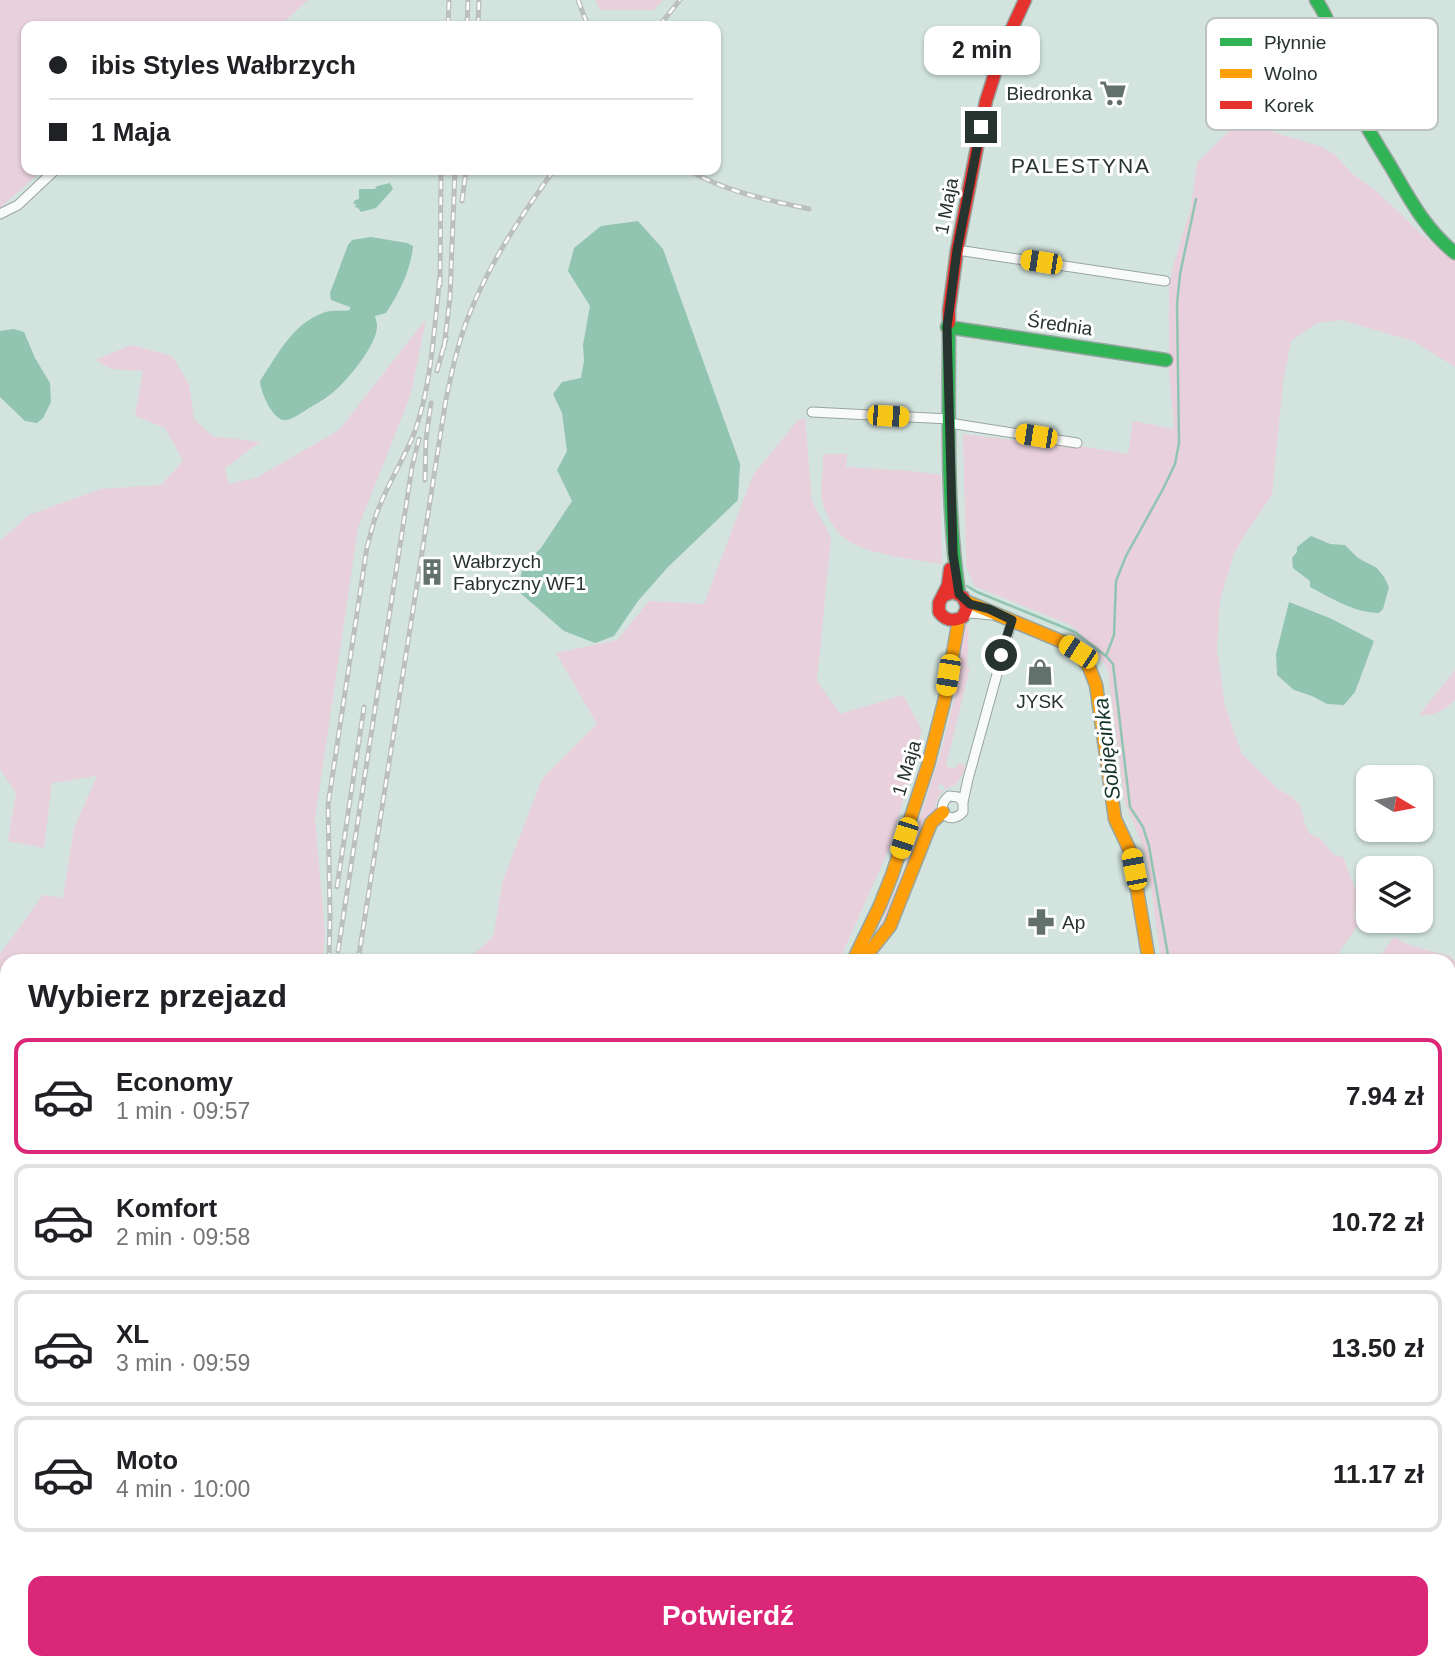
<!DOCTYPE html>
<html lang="pl">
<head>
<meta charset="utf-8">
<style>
  :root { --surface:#fff; --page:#f6f6f6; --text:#202124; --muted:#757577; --line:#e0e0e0; --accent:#db2777 }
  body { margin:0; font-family:Helvetica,sans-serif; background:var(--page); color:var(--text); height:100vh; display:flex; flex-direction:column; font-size:26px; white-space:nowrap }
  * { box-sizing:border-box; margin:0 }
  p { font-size:23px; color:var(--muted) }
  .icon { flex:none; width:38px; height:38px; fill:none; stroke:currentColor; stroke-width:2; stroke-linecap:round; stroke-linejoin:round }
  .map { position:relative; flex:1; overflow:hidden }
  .panel { position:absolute; left:0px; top:954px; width:1456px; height:716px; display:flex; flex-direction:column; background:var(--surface); border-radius:21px 21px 0 0; box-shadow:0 2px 5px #0004 }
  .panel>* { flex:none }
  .banner { position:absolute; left:21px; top:21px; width:700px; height:154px; border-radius:14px; box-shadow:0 2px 5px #0004; display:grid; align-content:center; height:154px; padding:0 28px; background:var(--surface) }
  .needle { width:46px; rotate:100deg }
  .controls { position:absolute; left:1356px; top:765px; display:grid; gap:14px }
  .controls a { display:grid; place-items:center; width:77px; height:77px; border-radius:14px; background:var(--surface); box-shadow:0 2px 5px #0004; font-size:35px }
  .end { position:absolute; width:32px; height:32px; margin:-16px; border:9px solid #26332e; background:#fff; box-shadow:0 0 0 4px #fff }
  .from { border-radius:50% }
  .bubble { position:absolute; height:49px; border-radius:14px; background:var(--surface); box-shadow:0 2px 5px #0004; font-size:23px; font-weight:700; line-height:49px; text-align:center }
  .car { position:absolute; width:21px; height:42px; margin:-21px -10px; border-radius:9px; box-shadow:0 0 5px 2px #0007; background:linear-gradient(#f5c518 24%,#345 0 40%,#f5c518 0 76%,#345 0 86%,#f5c518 0) }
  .banner b { display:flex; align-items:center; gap:24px; height:66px; font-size:26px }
  .banner b+b { border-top:2px solid var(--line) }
  .banner i { width:18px; height:18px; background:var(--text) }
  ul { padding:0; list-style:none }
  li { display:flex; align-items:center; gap:21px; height:116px; margin:0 14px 10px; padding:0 14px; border:4px solid var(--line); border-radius:14px }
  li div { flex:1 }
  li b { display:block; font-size:26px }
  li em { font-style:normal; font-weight:700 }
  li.current { border-color:var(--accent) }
  li>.icon { width:63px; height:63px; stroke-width:1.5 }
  h2 { padding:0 28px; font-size:32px; line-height:84px }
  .primary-button { display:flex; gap:14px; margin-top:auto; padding:14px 28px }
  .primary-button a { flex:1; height:80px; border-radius:14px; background:var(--accent); color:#fff; font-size:28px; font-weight:700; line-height:80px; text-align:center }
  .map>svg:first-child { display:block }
  .green { fill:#e8d1dc }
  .water { fill:#91c4b1 }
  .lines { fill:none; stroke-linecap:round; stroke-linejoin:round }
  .stream { stroke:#91c4b1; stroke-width:2.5 }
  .street-casing { stroke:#98a5a0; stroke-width:11 }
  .fast-casing { stroke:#98a5a0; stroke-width:15 }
  .slow-casing { stroke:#98a5a0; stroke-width:15 }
  .jam-casing { stroke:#98a5a0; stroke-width:15 }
  .street { stroke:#f8fbfa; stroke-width:9 }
  .fast { stroke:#30b455; stroke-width:12 }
  .slow { stroke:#ff9f0a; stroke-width:12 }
  .jam { stroke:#e5322d; stroke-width:12 }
  .rail-casing { stroke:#bbbfbe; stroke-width:5 }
  .rail { stroke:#fff; stroke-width:2.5; stroke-dasharray:8; stroke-linecap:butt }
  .route { stroke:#26332e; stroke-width:9 }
  .labels { text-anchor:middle; stroke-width:6; stroke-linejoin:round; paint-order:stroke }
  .poi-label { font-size:19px; fill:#26332e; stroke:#fff; text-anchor:start }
  .street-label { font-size:19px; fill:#26332e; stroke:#fff }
  .neighbourhood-label { font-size:21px; letter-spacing:2px; fill:#26332e; stroke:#fff }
  .water-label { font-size:21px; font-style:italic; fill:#143328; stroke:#fff }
  .key { fill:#fff; stroke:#bec2c0; stroke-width:2 }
  .key-label { font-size:19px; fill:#26332e }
</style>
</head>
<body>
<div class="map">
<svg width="1455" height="1669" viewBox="0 0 1455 1669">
  <rect width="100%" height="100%" fill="#d3e4de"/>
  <g class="green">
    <path d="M0,0H308L280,26H26V170H43L0,208Z"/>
    <path d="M595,0H663L654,10H600Z"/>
    <path d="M1237,121L1257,125L1282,135L1320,146L1334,154L1354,175L1374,189L1425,237L1455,259V367L1413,341L1341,320L1317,323L1291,341L1283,383L1272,495L1247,531L1234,554L1220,600L1217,649L1225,706L1242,754L1278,789L1292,797L1300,805L1305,824L1310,834L1321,839L1334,855L1343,857L1358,896L1354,917L1360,922L1333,961H1161L1147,859L1133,821L1125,804L1108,671L1099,655L1071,625L974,586L966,566L963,434L1076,448L1080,446L1128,454L1133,421L1174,429L1169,370V288L1172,270L1191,207L1197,163L1228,132Z"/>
    <path d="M426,319L411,394L358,528L315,819L325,933L322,961H7V986L0,978V954L43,895L63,898L74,828L97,776L52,783L44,848L8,841L16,793L0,769V541L29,515L101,489L161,485L183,461L165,428L135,416L143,371L112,369L95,360L131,345L172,356L189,384L194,419L212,436L260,442L225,468L229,484L258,477L339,430Z"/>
    <path d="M805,418L812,501L831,538L817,681L840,714L903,695L922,730L891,845L839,961H466L493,937L503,880L542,779L597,724L556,653L617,640L649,601L704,604L753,475L798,420Z"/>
    <path d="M823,454H847L846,467L911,471L941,475L942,564C917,560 860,554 842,536C834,529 825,514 823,503C819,488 824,470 823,454Z"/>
    <path d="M963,624L967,625L969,627L967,667L970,668L946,766L956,769L958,763L966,765C962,778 957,787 944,790L945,786L939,784L938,789L944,791C938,796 936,801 935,809L927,816L924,823L888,923L875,937L904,869L939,758L954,700Z"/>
    <path d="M1455,670V700C1446,710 1432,717 1419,715Z"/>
    <path d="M1394,937L1409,945L1449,956L1455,961V1356L1449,1348V961H1376Z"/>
    <path d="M7,1500V1583L0,1587V1501Z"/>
    <path d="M16,1662H425L429,1669H15Z"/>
    <path d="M608,1662L666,1663L667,1669H600Z"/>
    <path d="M446,1663V1662L540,1663L531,1669H449Z"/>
  </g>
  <g class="water">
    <path d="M390,183L393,189L376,208L361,212L358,208L355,207L356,204H353L355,200L359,199V189H375L377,186Z"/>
    <path d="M638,221L663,249L740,464L738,500L668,567L638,601L614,636L595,643L564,631L518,591L523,565L541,548L572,501L557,470L567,451L562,413L553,394L562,382L581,378L584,361L583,345L590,306L568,271L574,248L601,226Z"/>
    <path d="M371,237L407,243L413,246C411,270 399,293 386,313L375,316C376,320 377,323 377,326C377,344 352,374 340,386C331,395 320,402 309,408C303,412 292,420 285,420C273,421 260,391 260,381C277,356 292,324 323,313C332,309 341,312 350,310V307L331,300L330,293L348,245L352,240Z"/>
    <path d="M14,329L24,332L35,358L50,383L51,402L43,418L37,423L25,421L0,397V331Z"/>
    <path d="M1311,536L1330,544L1345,545L1358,558L1377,568L1384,577L1389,587L1383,609L1379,613C1355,613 1331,598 1310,587V581L1293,568L1292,558L1297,552V547Z"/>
    <path d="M1289,602L1332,619L1374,641L1355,692L1344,705L1327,704L1312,696L1294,690L1277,675L1276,654Z"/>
  </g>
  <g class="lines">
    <g class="stream">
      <path d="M967,586L977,592L1075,632L1106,656L1113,664L1130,807L1143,827L1149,846L1169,961"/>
      <path d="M1106,656L1114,635L1116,581L1126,556L1163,489L1175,464L1179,443L1177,304L1180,274L1196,199"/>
      <path d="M1391,1662L1396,1669"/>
    </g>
    <defs>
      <g id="street">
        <path d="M0,214L18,205L55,170"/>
        <path d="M957,250L1165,281"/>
        <path d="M812,412L949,419"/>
        <path d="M949,423L1077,443"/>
        <path d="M963,617L970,613L992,615"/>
        <path d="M963,802L958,797L949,796C933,809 949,827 963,812V802L968,779L1012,620"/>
        <path d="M0,1066L7,1059"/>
        <path d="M0,1198L7,1210"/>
        <path d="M1449,1513L1455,1524"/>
        <path d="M436,1662L440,1669"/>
        <path d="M1113,1662L1115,1669"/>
        <path d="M1122,1669L1130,1662"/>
      </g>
      <g id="fast">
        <path d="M1316,0C1335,27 1339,61 1350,91C1360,118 1376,142 1391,167C1410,199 1425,229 1455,253"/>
        <path d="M949,323C949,413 946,505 959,594"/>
        <path d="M947,327L1166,360"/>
        <path d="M672,1666L674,1662"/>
      </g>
      <g id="slow">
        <path d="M965,601L1063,642L1078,652L1089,667L1096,685L1115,819L1131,853L1149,961"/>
        <path d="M854,959L870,951L890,926L931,823L943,812"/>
        <path d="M853,961L880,905L892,875L928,765L945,698L959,619"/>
        <path d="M1152,1662L1170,1669"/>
      </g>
      <g id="jam">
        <path d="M949,323V310L957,250L986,101L1003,48L1025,0"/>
        <path d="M943,596L953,592L963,597L967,607L963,617C953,622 946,621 939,612V603L948,585L950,569"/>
        <path d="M0,1604L7,1600"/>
        <path d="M0,1617L7,1614"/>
        <path d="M1207,1662L1226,1669"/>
      </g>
    </defs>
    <use href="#street" class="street-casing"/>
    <use href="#fast" class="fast-casing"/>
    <use href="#slow" class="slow-casing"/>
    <use href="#jam" class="jam-casing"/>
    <use href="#street" class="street"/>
    <use href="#fast" class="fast"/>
    <use href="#slow" class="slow"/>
    <use href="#jam" class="jam"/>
    <defs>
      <g id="rail">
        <path d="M578,0L588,26"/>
        <path d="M448,26L449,0"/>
        <path d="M467,26L468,0"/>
        <path d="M478,26L479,0"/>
        <path d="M659,26L680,0"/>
        <path d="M688,170C730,193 764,199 809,209"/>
        <path d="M462,201L466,170"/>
        <path d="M440,285L441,170"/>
        <path d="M444,348L450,297L455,170"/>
        <path d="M437,371L446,338"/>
        <path d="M425,480L426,439L431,403"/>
        <path d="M337,887L364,707"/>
        <path d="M338,951L412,467L419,439"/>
        <path d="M329,961L330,918L328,805L367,547C371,533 374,518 380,505C390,480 405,457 415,431C432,382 434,328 440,276"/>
        <path d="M358,961L446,399C452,371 458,342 469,315C490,262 521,216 554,170"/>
        <path d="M0,1495L7,1493"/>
      </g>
    </defs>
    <use href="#rail" class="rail-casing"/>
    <use href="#rail" class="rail"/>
  </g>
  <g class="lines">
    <path class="route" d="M981,127L957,250L947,327L953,554L959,594L970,604L989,609L1012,620L1001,655"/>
  </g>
  <defs>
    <symbol id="supermarket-bare" viewBox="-9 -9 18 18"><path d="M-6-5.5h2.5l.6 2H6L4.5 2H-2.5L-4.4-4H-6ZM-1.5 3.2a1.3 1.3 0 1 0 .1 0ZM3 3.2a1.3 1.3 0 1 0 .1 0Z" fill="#63716c" stroke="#fff" stroke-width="2.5" paint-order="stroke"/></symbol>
    <symbol id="building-bare" viewBox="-9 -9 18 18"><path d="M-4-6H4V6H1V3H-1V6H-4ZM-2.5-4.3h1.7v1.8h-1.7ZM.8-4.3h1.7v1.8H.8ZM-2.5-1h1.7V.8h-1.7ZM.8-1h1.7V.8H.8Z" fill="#63716c" stroke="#fff" stroke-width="2.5" paint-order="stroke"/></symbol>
    <symbol id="shop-bare" viewBox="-9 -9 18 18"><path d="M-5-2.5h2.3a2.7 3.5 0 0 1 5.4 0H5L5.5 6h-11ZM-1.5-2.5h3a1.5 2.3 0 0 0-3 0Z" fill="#63716c" stroke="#fff" stroke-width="2.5" paint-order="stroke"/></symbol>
    <symbol id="pharmacy-bare" viewBox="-9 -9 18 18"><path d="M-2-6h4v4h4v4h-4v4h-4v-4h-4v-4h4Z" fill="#63716c" stroke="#fff" stroke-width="2.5" paint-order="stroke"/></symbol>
  </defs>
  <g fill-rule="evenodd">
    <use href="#supermarket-bare" x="1094" y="74" width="38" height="38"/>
    <use href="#building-bare" x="413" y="553" width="38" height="38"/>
    <use href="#shop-bare" x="1021" y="653" width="38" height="38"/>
    <use href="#pharmacy-bare" x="1022" y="903" width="38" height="38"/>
  </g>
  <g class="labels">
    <g class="poi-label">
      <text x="1092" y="100" text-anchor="end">Biedronka</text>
      <text x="453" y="568">Wałbrzych<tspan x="453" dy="22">Fabryczny WF1</tspan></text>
      <text x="1040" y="708" text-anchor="middle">JYSK</text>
      <text x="1062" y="929">Ap</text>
    </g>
    <g class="street-label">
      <text transform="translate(946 206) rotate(-79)" y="7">1 Maja</text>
      <text transform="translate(1060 324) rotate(8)" y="7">Średnia</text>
      <text transform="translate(906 768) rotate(-73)" y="7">1 Maja</text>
    </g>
    <g class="neighbourhood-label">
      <text x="1081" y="173">PALESTYNA</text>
    </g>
    <g class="water-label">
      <text transform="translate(1107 749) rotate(-97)" y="7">Sobięcinka</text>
    </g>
  </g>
  <rect x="1206" y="18" width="232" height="112" rx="10" class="key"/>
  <rect x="1220" y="38" width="32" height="8" fill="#30b455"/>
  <rect x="1220" y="69" width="32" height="9" fill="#ff9f0a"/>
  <rect x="1220" y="101" width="32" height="8" fill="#e5322d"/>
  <g class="key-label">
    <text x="1264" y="49">Płynnie</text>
    <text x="1264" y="80">Wolno</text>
    <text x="1264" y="112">Korek</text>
  </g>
</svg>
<div class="controls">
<a><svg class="needle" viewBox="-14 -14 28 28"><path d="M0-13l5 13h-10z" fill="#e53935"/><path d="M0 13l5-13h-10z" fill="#757577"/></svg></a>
<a><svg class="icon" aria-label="layers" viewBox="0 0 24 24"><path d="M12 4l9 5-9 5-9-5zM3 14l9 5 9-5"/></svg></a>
</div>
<i class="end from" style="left:1001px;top:655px"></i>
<i class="end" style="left:981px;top:127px"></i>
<div class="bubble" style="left:924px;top:26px;width:116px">2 min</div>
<i class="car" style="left:1041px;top:262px;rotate:279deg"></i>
<i class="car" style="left:888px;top:416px;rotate:93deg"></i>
<i class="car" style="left:1036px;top:436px;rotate:279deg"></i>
<i class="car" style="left:1078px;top:652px;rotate:303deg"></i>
<i class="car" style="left:948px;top:675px;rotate:189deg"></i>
<i class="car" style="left:904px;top:838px;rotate:198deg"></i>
<i class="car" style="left:1134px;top:869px;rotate:349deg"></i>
<div class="banner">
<b><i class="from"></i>ibis Styles Wałbrzych</b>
<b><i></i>1 Maja</b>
</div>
<section class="panel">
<h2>Wybierz przejazd</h2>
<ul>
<li class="current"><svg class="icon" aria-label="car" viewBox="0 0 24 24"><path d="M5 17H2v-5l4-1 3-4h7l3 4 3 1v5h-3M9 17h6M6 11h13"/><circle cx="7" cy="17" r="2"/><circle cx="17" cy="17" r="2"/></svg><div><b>Economy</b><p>1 min · 09:57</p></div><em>7.94 zł</em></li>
<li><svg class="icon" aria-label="car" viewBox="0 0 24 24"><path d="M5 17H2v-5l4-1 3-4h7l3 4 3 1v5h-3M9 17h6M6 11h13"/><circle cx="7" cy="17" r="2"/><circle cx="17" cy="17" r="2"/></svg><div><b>Komfort</b><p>2 min · 09:58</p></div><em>10.72 zł</em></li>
<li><svg class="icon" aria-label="car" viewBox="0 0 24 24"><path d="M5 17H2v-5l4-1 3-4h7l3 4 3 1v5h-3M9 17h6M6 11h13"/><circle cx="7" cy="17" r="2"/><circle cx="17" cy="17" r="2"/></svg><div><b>XL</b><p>3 min · 09:59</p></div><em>13.50 zł</em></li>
<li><svg class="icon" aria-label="car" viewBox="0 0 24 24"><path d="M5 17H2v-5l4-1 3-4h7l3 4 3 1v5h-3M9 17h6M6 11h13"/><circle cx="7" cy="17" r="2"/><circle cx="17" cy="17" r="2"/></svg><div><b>Moto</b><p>4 min · 10:00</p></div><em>11.17 zł</em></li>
</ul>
<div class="primary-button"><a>Potwierdź</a></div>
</section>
</div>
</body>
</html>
